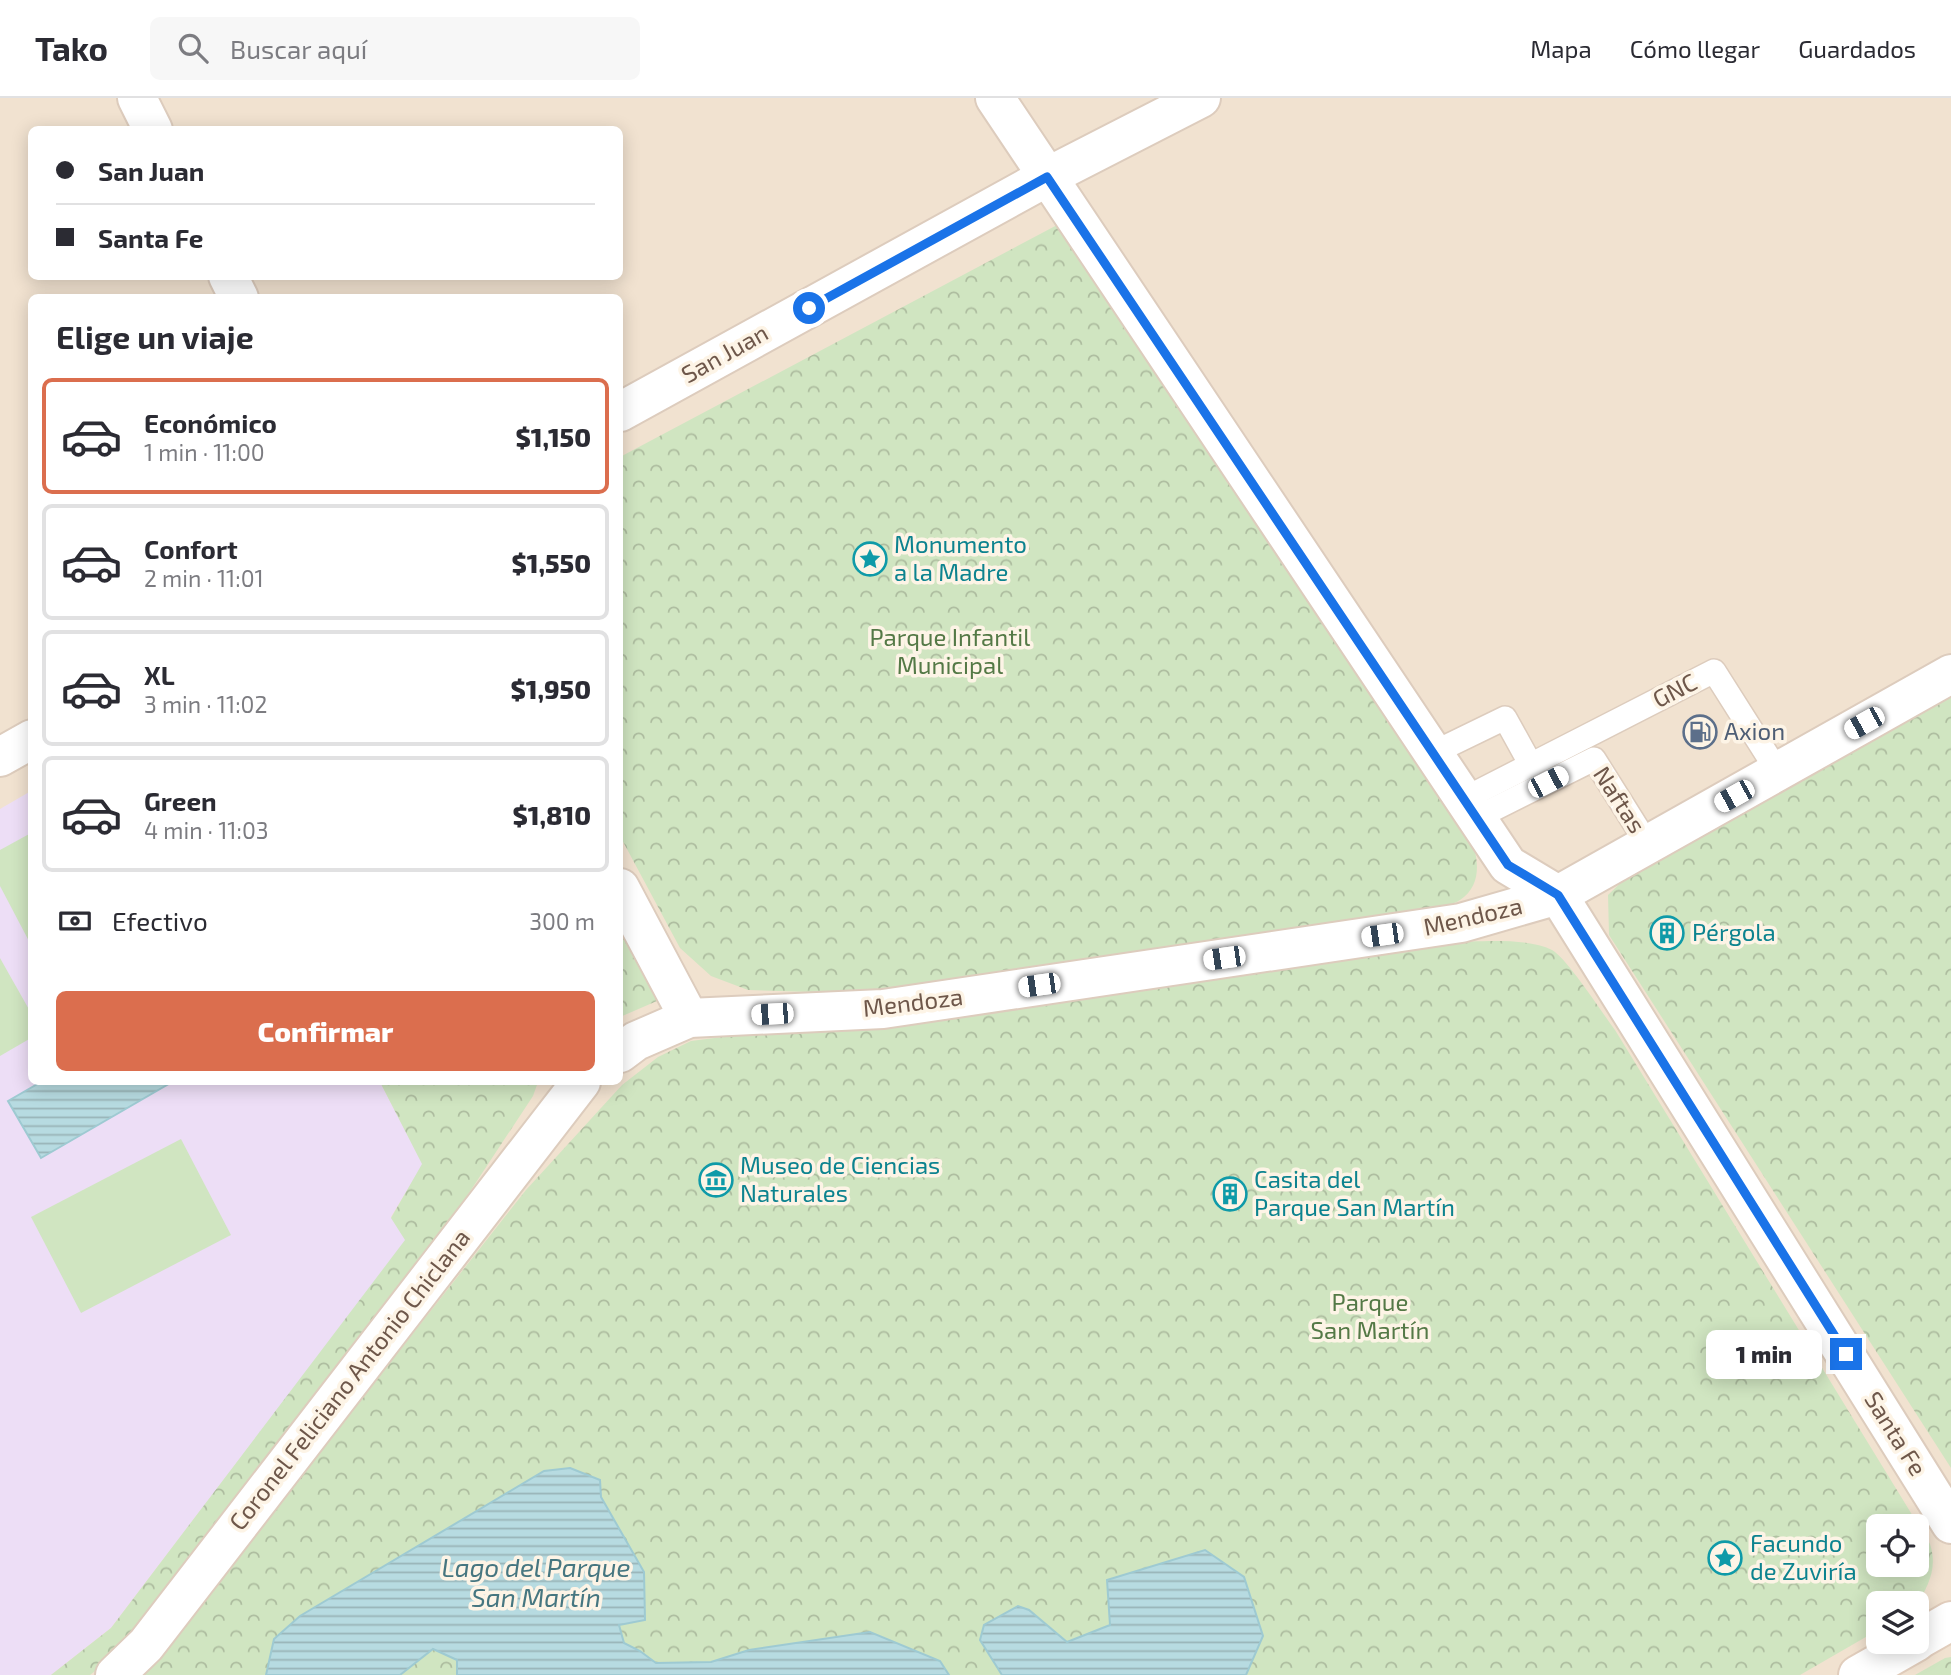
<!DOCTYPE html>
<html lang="es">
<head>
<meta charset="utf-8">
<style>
  :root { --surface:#fff; --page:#f7f7f7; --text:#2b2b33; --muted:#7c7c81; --line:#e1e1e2; --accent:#db6e4e }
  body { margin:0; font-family:"Exo 2",sans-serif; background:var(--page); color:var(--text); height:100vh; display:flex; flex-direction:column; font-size:26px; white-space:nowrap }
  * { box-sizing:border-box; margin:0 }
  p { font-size:23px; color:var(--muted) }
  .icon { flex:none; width:38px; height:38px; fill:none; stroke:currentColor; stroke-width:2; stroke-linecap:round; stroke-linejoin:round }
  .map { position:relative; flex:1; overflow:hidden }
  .details { position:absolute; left:28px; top:196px; width:595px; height:791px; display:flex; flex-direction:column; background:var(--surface); border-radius:10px; box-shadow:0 4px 18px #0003 }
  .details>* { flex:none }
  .banner { position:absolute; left:28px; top:28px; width:595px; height:154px; border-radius:10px; box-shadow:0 4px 18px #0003; display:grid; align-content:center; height:154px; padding:0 28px; background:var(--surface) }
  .tools { position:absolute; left:1866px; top:1416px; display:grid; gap:14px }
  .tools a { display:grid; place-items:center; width:63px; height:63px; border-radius:10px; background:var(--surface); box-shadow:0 4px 18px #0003; font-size:35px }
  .end { position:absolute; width:32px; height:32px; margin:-16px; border:9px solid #1a73e8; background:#fff; box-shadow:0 0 0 4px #fff }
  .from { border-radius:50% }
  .bubble { position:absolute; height:49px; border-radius:10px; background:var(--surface); box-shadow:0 4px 18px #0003; font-size:23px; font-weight:800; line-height:49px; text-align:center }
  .car { position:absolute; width:21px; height:42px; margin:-21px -10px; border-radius:9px; box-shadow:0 0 5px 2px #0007; background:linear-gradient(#fff 24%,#345 0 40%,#fff 0 76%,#345 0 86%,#fff 0) }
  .banner b { display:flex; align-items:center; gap:24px; height:66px; font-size:26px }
  .banner b+b { border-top:2px solid var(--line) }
  .banner i { width:18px; height:18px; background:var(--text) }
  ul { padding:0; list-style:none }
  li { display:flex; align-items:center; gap:21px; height:116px; margin:0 14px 10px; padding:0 14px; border:4px solid var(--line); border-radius:10px }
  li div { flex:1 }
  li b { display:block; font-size:26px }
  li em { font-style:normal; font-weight:800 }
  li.current { border-color:var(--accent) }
  li>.icon { width:63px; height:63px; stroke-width:1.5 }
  h2 { padding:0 28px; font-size:32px; line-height:84px }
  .pay { display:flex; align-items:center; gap:18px; height:77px; padding:0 28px; font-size:26px }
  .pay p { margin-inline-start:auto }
  .action { display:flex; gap:14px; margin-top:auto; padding:14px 28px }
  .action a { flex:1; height:80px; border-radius:10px; background:var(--accent); color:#fff; font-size:28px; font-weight:800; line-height:80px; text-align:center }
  header { display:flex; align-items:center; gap:42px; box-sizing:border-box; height:98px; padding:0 35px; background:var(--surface); border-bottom:2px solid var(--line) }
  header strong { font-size:33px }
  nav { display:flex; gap:38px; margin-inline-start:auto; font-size:24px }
  .search { width:490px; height:63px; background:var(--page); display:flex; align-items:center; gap:18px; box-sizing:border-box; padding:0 24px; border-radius:10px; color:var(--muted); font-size:26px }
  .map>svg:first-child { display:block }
  .residential { fill:#f1e2d0; fill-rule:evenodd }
  .education { fill:#eddef6 }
  .grass { fill:#d0e5c1 }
  .forest { fill:url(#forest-crowns); fill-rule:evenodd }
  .water { fill:url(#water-rules); stroke:#9ecad2; stroke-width:2 }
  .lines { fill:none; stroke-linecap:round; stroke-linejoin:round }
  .lane-casing { stroke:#ddccbd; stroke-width:26 }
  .street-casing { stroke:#ddccbd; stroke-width:42 }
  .secondary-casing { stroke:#e1cdbc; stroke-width:42 }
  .lane { stroke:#fff; stroke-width:23 }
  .street { stroke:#fff; stroke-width:38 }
  .secondary { stroke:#fff; stroke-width:38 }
  .route { stroke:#1a73e8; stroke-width:9 }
  .labels { text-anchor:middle; stroke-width:7; stroke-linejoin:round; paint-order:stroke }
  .street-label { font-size:24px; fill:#6e574a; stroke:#fdf4e6 }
  .culture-label { font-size:24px; fill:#0d838f; stroke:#fdf4e6; text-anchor:start }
  .park-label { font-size:24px; fill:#547946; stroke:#fdf4e6 }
  .service-label { font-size:24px; fill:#4e5e75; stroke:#fdf4e6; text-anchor:start }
  .water-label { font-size:26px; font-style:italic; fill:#467680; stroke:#fdf4e6 }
</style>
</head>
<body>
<header>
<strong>Tako</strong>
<div class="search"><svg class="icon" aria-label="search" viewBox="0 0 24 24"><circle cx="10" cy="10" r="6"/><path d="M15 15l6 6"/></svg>Buscar aquí</div>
<nav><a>Mapa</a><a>Cómo llegar</a><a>Guardados</a></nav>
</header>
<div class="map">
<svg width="1951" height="1577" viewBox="0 0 1951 1577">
  <defs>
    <pattern id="forest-crowns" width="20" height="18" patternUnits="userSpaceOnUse" patternTransform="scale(1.75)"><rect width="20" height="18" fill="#d0e5c1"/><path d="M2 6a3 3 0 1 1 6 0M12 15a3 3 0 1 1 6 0" fill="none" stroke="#adbc9f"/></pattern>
    <pattern id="water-rules" width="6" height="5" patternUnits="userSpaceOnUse" patternTransform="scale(1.75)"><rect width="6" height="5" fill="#b7dbe1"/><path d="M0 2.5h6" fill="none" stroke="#99b4b8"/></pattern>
  </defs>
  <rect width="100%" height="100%" fill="#faf0e0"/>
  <path class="residential" d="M0,0H1951V1577H0ZM32,32H620V178H32ZM32,200H620V984H32ZM1878,1428H1916V1466H1878ZM1878,1505H1916V1544H1878Z"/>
  <path class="education" d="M31,693L32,984H380L423,1066L391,1119L406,1142L111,1530L51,1577H0V711Z"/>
  <g class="grass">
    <path d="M31,735V847L0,788V752Z"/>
    <path d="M0,860L31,915V940L0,958Z"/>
    <path d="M181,1041L231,1137L81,1215L31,1119Z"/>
  </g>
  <g class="forest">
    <path d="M1059,126L1471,741C1479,761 1482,788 1460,802C1453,807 1441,808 1433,811L876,896L748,892L711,878L680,850L620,738V359Z"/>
    <path d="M1951,596V1370L1609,837L1608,797L1638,768Z"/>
    <path d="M620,834L657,903L620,919Z"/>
    <path d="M1450,844C1479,844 1526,839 1552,852C1566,859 1603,916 1615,932L1930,1446C1938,1471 1928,1487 1916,1510V1505H1878V1532L1800,1577H139L168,1546L526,1092L622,987L658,959L691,943L730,938L902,928ZM1878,1428H1916V1466H1878Z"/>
    <path d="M380,984H538L533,998L438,1142L118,1555L90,1577H51L111,1530L405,1142L391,1120L422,1066Z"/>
    <path d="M1951,1559V1577H1915L1945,1560Z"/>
  </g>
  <g class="water">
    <path d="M41,984H172L41,1060L8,1003Z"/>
    <path d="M570,1370L600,1382L601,1399L644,1474L645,1522L619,1527L624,1545L640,1553L656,1565L711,1564L749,1552L870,1534L940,1563L949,1577H457V1562L433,1551L400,1577H266L274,1541L300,1518L544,1373Z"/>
    <path d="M1205,1452L1244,1479L1263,1538L1246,1577H1002L980,1542L984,1527L1018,1508L1029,1512L1067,1544L1110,1527L1107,1482Z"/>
  </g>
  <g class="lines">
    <defs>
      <g id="lane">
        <path d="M1433,655L1505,620L1531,667"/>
        <path d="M1464,701L1714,573L1778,674"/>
        <path d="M1476,720L1594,661L1648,747"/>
      </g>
      <g id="street">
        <path d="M137,0L153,32"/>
        <path d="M995,0L1508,767L1558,797L1951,1426"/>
        <path d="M228,178L239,200"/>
        <path d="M620,314L1047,79L1201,0"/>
        <path d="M0,659L32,641"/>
        <path d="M620,790L689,920"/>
        <path d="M620,955L636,943L689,920L883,911L1461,825L1558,797L1951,576"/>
        <path d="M115,1577L146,1547L581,984"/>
      </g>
      <g id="secondary">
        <path d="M1916,1543L1951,1523"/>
        <path d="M1858,1577L1916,1544"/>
      </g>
    </defs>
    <use href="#lane" class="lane-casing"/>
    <use href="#street" class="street-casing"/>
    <use href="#secondary" class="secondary-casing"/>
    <use href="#lane" class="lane"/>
    <use href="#street" class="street"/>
    <use href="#secondary" class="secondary"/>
  </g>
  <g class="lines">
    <path class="route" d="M809,210L1047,79L1508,767L1558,797L1846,1256"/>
  </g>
  <defs>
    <symbol id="sight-ring" viewBox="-11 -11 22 22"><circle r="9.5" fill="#fdf4e6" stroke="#0f9aa8" stroke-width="1.5"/><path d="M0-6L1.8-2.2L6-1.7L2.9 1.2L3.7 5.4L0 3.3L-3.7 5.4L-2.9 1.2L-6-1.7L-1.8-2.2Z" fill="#0f9aa8"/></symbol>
    <symbol id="fuel-ring" viewBox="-11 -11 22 22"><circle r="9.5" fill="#fdf4e6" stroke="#5c6f8a" stroke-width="1.5"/><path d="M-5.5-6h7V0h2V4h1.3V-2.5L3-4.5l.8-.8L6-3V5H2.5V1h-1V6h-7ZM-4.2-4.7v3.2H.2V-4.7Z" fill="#5c6f8a"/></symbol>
    <symbol id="building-ring" viewBox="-11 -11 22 22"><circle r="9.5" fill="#fdf4e6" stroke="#0f9aa8" stroke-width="1.5"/><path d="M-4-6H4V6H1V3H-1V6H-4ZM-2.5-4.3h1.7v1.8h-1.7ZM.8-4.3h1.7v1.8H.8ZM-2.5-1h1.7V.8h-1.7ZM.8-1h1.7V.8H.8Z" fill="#0f9aa8"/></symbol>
    <symbol id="museum-ring" viewBox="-11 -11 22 22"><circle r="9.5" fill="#fdf4e6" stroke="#0f9aa8" stroke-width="1.5"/><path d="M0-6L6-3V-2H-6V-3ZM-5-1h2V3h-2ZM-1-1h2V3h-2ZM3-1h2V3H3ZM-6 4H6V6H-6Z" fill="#0f9aa8"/></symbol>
  </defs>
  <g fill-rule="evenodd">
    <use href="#sight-ring" x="851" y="442" width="38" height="38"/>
    <use href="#fuel-ring" x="1681" y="615" width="38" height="38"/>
    <use href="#building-ring" x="1648" y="816" width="38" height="38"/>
    <use href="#museum-ring" x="697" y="1063" width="38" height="38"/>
    <use href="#building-ring" x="1211" y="1077" width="38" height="38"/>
    <use href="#sight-ring" x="1706" y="1441" width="38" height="38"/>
  </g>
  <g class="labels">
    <g class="street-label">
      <text transform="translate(725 256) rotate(-29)" y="8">San Juan</text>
      <text transform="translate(1675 593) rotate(-27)" y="8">GNC</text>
      <text transform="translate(1619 702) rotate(57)" y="8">Naftas</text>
      <text transform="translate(1473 819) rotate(-13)" y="8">Mendoza</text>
      <text transform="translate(913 905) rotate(-7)" y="8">Mendoza</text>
      <text transform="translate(350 1282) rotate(-52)" y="8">Coronel Feliciano Antonio Chiclana</text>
      <text transform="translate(1895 1336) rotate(58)" y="8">Santa Fe</text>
    </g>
    <g class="culture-label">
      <text x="894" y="455">Monumento<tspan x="894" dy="28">a la Madre</tspan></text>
      <text x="1692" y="843">Pérgola</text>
      <text x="740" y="1076">Museo de Ciencias<tspan x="740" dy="28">Naturales</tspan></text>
      <text x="1254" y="1090">Casita del<tspan x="1254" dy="28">Parque San Martín</tspan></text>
      <text x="1750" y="1454">Facundo<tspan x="1750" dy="28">de Zuviría</tspan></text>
    </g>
    <g class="park-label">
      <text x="950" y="548">Parque Infantil<tspan x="950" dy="28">Municipal</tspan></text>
      <text x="1370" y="1213">Parque<tspan x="1370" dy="28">San Martín</tspan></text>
    </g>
    <g class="service-label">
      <text x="1724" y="642">Axion</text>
    </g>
    <g class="water-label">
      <text x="536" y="1479">Lago del Parque<tspan x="536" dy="30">San Martín</tspan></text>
    </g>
  </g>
</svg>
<div class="tools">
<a><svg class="icon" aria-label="locate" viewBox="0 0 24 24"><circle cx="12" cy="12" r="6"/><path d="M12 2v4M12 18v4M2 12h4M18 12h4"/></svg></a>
<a><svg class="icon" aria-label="layers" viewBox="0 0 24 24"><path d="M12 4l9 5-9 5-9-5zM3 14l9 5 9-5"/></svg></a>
</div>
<i class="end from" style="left:809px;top:210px"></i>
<i class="end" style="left:1846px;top:1256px"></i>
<div class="bubble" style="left:1706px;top:1232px;width:116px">1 min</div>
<i class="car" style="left:1864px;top:625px;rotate:241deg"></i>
<i class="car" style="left:1548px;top:684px;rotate:63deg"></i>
<i class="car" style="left:1734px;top:698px;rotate:241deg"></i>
<i class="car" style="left:1382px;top:837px;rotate:262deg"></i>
<i class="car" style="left:1224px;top:860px;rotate:262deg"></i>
<i class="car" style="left:1039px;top:887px;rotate:262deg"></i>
<i class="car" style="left:772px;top:916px;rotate:267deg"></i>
<div class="banner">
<b><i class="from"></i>San Juan</b>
<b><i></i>Santa Fe</b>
</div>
<section class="details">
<h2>Elige un viaje</h2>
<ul>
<li class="current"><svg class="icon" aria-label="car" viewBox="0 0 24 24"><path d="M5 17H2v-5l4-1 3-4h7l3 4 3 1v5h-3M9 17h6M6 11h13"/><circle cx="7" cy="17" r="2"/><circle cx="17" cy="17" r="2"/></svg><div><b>Económico</b><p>1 min · 11:00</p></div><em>$1,150</em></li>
<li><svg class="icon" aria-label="car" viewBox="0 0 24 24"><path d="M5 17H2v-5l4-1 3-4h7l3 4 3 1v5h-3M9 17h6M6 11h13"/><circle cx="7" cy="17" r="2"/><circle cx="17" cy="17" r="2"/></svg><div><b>Confort</b><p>2 min · 11:01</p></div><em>$1,550</em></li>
<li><svg class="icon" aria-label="car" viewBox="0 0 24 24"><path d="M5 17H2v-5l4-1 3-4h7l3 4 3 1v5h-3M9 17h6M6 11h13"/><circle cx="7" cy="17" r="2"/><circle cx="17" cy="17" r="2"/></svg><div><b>XL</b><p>3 min · 11:02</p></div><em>$1,950</em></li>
<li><svg class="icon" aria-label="car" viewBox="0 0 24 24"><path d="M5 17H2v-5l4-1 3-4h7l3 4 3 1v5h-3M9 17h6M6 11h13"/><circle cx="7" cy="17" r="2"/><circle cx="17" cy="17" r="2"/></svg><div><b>Green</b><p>4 min · 11:03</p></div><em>$1,810</em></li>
</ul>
<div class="pay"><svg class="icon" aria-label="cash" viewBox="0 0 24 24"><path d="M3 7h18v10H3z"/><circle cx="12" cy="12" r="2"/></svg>Efectivo<p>300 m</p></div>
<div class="action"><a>Confirmar</a></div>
</section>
</div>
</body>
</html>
